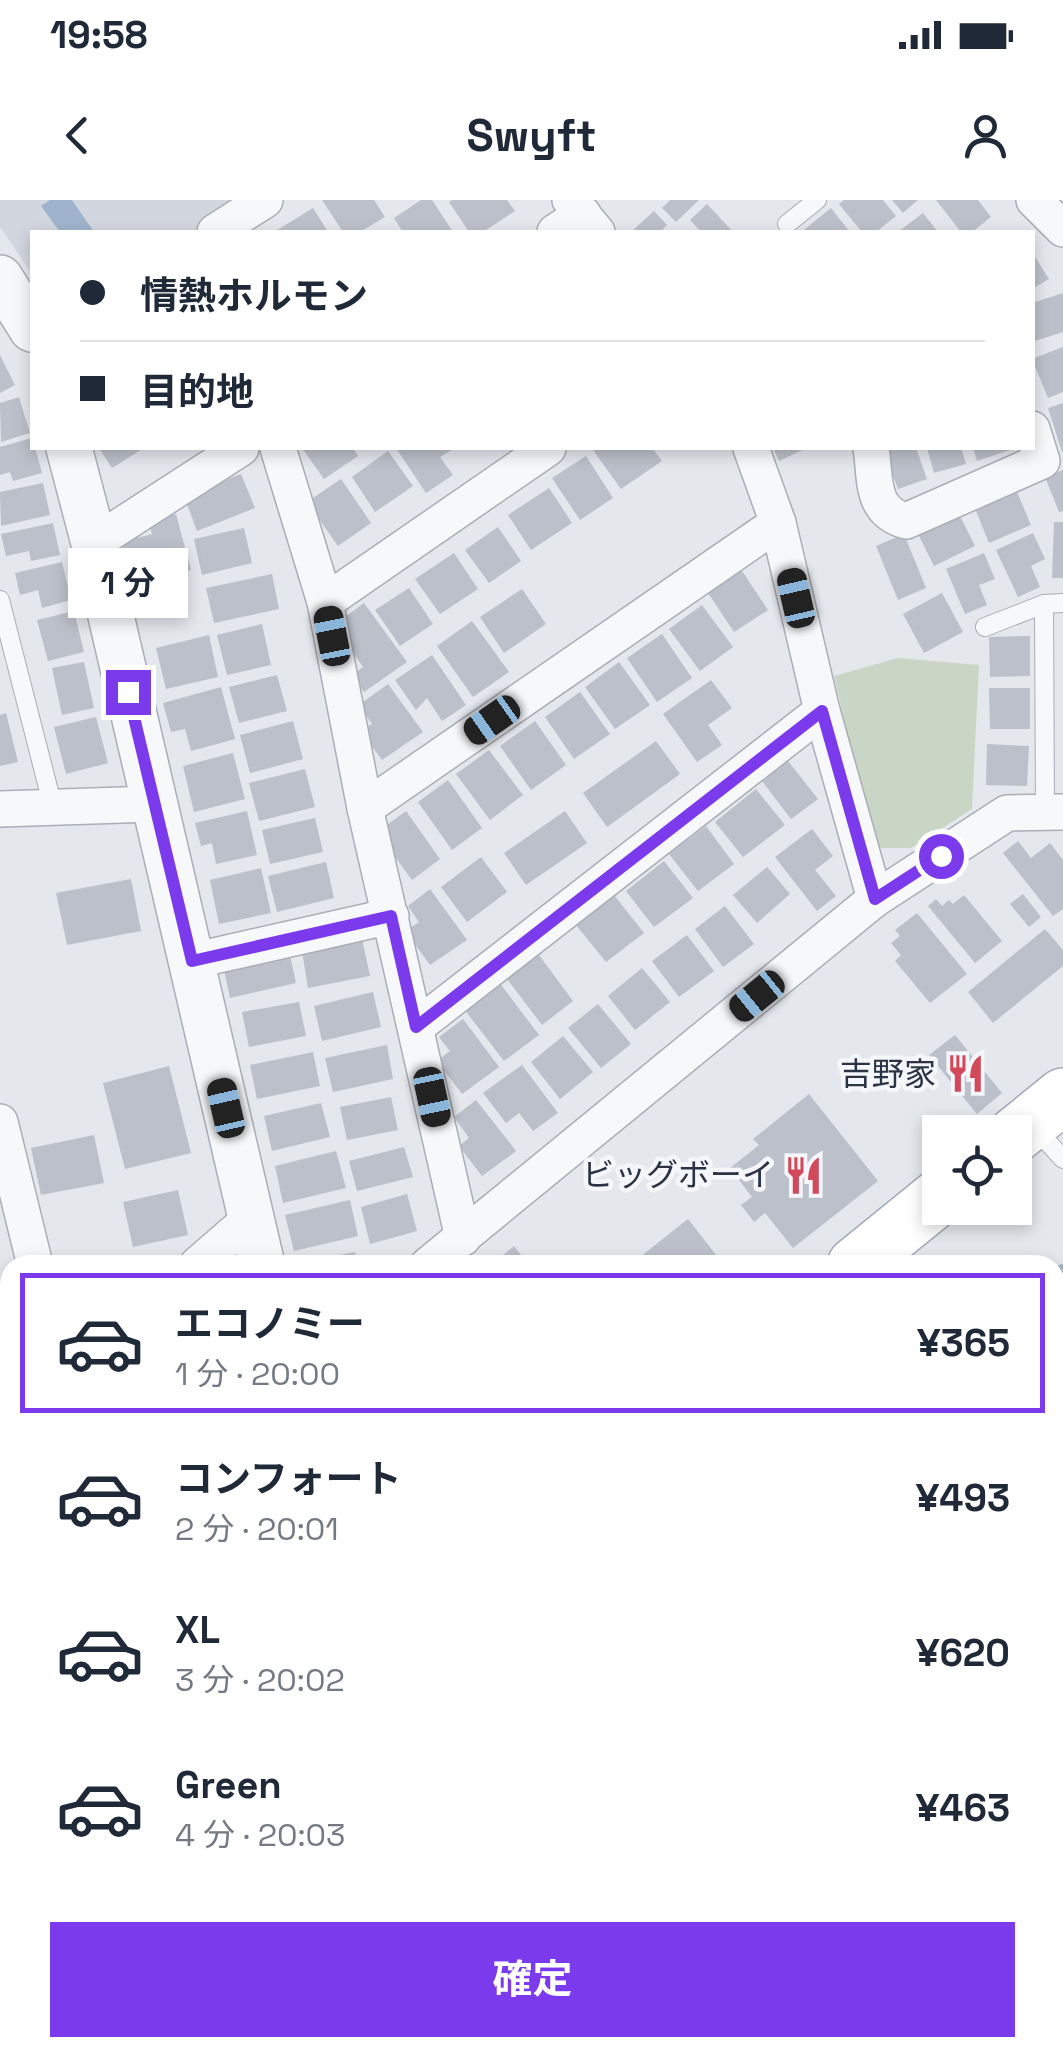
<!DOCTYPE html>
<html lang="ja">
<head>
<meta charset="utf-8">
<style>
  :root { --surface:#fff; --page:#f2f2f3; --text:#1f2937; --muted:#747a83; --line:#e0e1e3; --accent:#7c3aed }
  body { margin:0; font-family:"Space Grotesk","Noto Sans JP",sans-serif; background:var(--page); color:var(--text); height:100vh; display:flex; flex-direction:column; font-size:38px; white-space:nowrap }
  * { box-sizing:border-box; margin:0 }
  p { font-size:32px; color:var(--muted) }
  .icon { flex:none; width:55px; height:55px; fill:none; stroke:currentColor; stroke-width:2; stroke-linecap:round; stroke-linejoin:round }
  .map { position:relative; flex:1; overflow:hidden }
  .panel { position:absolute; left:0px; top:1055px; width:1065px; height:802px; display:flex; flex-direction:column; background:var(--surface); border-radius:30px 30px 0 0; box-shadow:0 5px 15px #0003 }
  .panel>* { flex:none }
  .guide { position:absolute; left:30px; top:30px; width:1005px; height:220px; border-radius:0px; box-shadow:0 5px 15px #0003; display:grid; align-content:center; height:220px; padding:0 50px; background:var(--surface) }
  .controls { position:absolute; left:922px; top:915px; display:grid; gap:20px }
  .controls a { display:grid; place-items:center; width:110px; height:110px; border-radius:0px; background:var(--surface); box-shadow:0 5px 15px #0003; font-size:50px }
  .end { position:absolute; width:45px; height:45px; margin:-22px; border:12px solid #7c3aed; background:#fff; box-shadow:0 0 0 5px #fff }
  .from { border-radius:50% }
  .bubble { position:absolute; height:70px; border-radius:0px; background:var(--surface); box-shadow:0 5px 15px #0003; font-size:32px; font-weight:700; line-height:70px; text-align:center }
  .car { position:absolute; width:30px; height:60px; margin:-30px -15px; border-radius:12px; box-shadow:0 0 8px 2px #0007; background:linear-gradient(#222 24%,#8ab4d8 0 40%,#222 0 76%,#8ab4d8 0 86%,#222 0) }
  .guide b { display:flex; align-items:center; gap:35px; height:95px; font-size:38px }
  .guide b+b { border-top:2px solid var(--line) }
  .guide i { width:25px; height:25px; background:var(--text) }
  ul { padding:18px 0 0; list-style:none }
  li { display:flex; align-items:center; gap:30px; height:140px; margin:0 20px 15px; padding:0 30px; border:5px solid transparent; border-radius:0px }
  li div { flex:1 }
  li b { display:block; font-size:38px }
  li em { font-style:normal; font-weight:700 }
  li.active { border-color:var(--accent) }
  li>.icon { width:90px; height:90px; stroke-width:1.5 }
  .primary-button { display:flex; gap:20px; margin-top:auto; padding:20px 50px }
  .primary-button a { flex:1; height:115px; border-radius:0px; background:var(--accent); color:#fff; font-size:40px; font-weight:700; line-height:115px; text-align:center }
  .status { display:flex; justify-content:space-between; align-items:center; height:70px; padding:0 50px; background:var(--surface); direction:ltr }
  .status svg { height:28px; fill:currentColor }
  header { display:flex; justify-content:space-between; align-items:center; height:130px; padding:0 50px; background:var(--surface); font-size:45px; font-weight:700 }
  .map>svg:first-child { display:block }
  .built { fill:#d2d6de }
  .green { fill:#c9d6c5 }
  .water { fill:#9fb4cc }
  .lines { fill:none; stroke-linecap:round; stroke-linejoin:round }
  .stream { stroke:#9fb4cc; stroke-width:10 }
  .building { fill:#bbc0ca }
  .service-casing { stroke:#a9aeb7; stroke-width:20 }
  .minor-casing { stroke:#a9aeb7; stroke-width:38 }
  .tertiary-casing { stroke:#a9aeb7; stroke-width:48 }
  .primary-casing { stroke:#a3abb8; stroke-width:58 }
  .service { stroke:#f7f8fa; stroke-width:18 }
  .minor { stroke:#f7f8fa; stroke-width:35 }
  .tertiary { stroke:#f7f8fa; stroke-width:45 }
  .primary { stroke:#fff; stroke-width:55 }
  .route { stroke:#7c3aed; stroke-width:12 }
  .labels { text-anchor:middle; stroke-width:9; stroke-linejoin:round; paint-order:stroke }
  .poi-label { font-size:32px; fill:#2b3445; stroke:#f4f6f9; text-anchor:end }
</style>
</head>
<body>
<div class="status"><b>19:58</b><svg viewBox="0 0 49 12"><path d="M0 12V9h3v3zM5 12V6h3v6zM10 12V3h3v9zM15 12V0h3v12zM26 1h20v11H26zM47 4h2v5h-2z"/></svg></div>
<header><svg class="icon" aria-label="back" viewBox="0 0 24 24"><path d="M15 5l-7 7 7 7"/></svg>Swyft<svg class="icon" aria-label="person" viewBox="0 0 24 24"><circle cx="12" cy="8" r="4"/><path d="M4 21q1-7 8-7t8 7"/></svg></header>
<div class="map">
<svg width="1063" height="1857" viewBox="0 0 1063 1857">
  <rect width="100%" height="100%" fill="#e4e7ec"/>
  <g class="built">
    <path d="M0,0H243L193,32H32V74L0,27Z"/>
    <path d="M1055,1283L1063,1291V1857H115L122,1848H1055Z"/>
  </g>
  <g class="green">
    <path d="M898,458L979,465L972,609L911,648H874L834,476Z"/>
    <path d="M1063,1128V1286L1055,1277V1129Z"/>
    <path d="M319,1848H770L760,1857H328Z"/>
  </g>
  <path class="water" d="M50,0H72L94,32H60L41,6Z"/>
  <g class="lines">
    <g class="stream">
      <path d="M1055,1072L1063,1069"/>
      <path d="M31,1857L35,1848"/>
    </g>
  </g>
  <g class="building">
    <path d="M322,0H374L385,17L360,32H343Z"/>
    <path d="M421,0H432L453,32H403L394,18Z"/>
    <path d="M452,0H507L515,11L483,32H469L449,2Z"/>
    <path d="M670,0H699L676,22L662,8Z"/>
    <path d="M844,0H883L896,16L876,32H862L839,4Z"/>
    <path d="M892,0H918L903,13Z"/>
    <path d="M936,0H978L991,17L972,32H961Z"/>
    <path d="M707,4L733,32H701L690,20Z"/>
    <path d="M313,8L328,32H274Z"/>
    <path d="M831,8L850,32H806L804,30Z"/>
    <path d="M654,11L667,25L660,32H631Z"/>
    <path d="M923,13L938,32H898Z"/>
    <path d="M1032,52L1049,79L1032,89Z"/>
    <path d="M1063,93V132L1032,142V103Z"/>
    <path d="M1063,147V192L1048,198L1032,159Z"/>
    <path d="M0,155L15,185L0,193Z"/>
    <path d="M19,197L30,233L1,242L0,203Z"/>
    <path d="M1063,203V252H1062L1048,208Z"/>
    <path d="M32,238V248H35L42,273L13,281L10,272L0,275V247Z"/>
    <path d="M99,248H144L112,268Z"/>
    <path d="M302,248H353L358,256L324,279Z"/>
    <path d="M396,248H455L440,257L453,275L426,293Z"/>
    <path d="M596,248H652L662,261L621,289L593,250Z"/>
    <path d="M773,248H807L779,261Z"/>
    <path d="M883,248H916L927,279L898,289Z"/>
    <path d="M927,248H961L966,264L934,273Z"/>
    <path d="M973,248H1016L977,261Z"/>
    <path d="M388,251L413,286L375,312L352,277Z"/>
    <path d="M586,256L613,298L580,320L552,278Z"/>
    <path d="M1063,270V311L1059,312L1045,277Z"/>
    <path d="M241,274L255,308L197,331L184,296Z"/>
    <path d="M341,279L371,323L338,346L307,302Z"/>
    <path d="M43,283L50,315L1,326L0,292Z"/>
    <path d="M1015,287L1031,325L989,343L973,304Z"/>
    <path d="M549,288L572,323L531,350L508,315Z"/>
    <path d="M956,308L975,346L934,366L915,328Z"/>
    <path d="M176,314L191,370L134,385L122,342L152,334L148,321Z"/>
    <path d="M1054,322H1063V378H1052Z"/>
    <path d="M53,323L60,355L31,361L29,351L6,356L1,334Z"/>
    <path d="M498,327L521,361L489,383L465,350Z"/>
    <path d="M244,328L252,363L202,375L194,339Z"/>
    <path d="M1033,333L1045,359L1031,366L1040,387L1018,397L996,350Z"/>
    <path d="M904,334L926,388L898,400L876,346Z"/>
    <path d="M454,353L478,389L440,414L415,379Z"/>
    <path d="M984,353L995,379L979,385L987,405L965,414L946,369Z"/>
    <path d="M62,362L71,400L42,408L38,390L20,395L15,373Z"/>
    <path d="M742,371L768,410L734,432L708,393Z"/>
    <path d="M272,374L279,409L214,423L206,388Z"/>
    <path d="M409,388L433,424L400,446L375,410Z"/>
    <path d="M522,389L546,424L504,453L480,417Z"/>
    <path d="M942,393L963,432L924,453L903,414Z"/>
    <path d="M364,403L407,462L364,492L352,475L363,467L342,437L350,431L341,420Z"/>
    <path d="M702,405L733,447L700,471L669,429Z"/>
    <path d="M74,411L84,452L48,461L37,420Z"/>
    <path d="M472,421L509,472L473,497L437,446Z"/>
    <path d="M262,424L271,465L227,475L217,435Z"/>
    <path d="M662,434L692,478L657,502L627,458Z"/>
    <path d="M209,435L218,477L166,489L156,448Z"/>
    <path d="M1030,436V476L990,477L989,437Z"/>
    <path d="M432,455L466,505L442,521L427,498L416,510L395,480Z"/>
    <path d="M84,462L94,508L62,515L52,468Z"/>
    <path d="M619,462L650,505L615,529L585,487Z"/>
    <path d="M277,475L287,511L239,523L229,487Z"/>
    <path d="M711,480L732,508L708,525L722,545L697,562L663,514Z"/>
    <path d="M388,484L423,532L382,560L361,531L372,524L359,505Z"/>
    <path d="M221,487L235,539L191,551L185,529L171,532L163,503Z"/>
    <path d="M989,488H1030V529H990Z"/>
    <path d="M580,492L610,534L574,559L545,517Z"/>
    <path d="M6,513L18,562L0,566V515Z"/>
    <path d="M96,517L108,563L66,574L54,527Z"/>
    <path d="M293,521L303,559L250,573L240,535Z"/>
    <path d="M535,521L566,565L531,590L500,546Z"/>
    <path d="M656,541L680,574L607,627L583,593Z"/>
    <path d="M987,544L1029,546L1027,586L986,585Z"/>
    <path d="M489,550L523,595L490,620L456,574Z"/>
    <path d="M233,553L245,599L194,612L183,566Z"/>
    <path d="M788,561L818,599L791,619L762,581Z"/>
    <path d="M305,569L315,607L259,621L249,583Z"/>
    <path d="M448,580L482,628L452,650L418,602Z"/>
    <path d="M756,589L785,625L743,657L715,622Z"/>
    <path d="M247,611L257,655L216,664L212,643L201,646L195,623Z"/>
    <path d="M406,611L440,659L412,680L377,632Z"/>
    <path d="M565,611L587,643L526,685L504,653Z"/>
    <path d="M315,618L323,652L270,664L262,630Z"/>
    <path d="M706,626L734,664L698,691L669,654Z"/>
    <path d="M812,629L833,656L815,670L836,696L817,711L775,657Z"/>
    <path d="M1018,641L1031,658L1050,643L1063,660V709L1053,716L1003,653Z"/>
    <path d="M481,657L507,692L467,722L441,687Z"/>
    <path d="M664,661L693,698L654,727L626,691Z"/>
    <path d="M326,662L334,698L277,712L268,676Z"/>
    <path d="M767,667L790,694L757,723L733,695Z"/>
    <path d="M261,668L271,713L219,724L210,680Z"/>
    <path d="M131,679L141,731L67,745L56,693Z"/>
    <path d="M430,689L467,740L430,765L405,731L419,722L408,706Z"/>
    <path d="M1023,694L1041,717L1029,727L1010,704Z"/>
    <path d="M614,695L644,733L606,762L576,725Z"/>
    <path d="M964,695L1002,741L975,763L928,706L936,699L942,706L949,700L953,704Z"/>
    <path d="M725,706L754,744L723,767L695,729Z"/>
    <path d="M917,713L967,774L930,803L895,761L901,755L891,743L900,736L895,730Z"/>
    <path d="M1045,729L1063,750V766L993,823L968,792Z"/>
    <path d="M687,735L714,771L679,797L652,761Z"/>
    <path d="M362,739L370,776L308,788L302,751Z"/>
    <path d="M289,751L296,783L230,798L223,765Z"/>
    <path d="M539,755L573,801L542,825L507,779Z"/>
    <path d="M642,768L670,802L635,830L608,796Z"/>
    <path d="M499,782L539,835L504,861L464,809Z"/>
    <path d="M373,792L381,827L322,841L314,806Z"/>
    <path d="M299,802L306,836L249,847L242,812Z"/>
    <path d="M598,804L631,844L601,868L568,828Z"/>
    <path d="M463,819L499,867L462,894L437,861L450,851L439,837Z"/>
    <path d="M955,835L1002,893L977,914L929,855Z"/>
    <path d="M563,836L593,872L560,899L531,862Z"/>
    <path d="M387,845L393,879L333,892L325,858Z"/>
    <path d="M313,852L320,886L257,899L250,865Z"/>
    <path d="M522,865L558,913L533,931L519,913L506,923L483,893Z"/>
    <path d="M169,866L191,953L125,969L103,883Z"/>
    <path d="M809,894L878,981L793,1048L765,1013L754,1022L741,1005L752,997L730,968L759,945L753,939Z"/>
    <path d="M391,897L398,930L347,940L340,907Z"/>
    <path d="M476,900L516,951L482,976L459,946L469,938L454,917Z"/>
    <path d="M321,903L330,937L272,951L264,916Z"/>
    <path d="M94,935L104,983L41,995L31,948Z"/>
    <path d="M404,947L413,977L357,991L349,961Z"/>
    <path d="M336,951L346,988L283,1003L275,966Z"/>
    <path d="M178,990L188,1035L133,1047L123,1002Z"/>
    <path d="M407,994L417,1031L370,1044L361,1007Z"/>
    <path d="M350,1000L358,1036L294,1051L285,1015Z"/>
    <path d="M688,1019L724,1065H630Z"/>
    <path d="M514,1046L529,1065H491Z"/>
    <path d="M355,1052L358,1065H300L299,1063Z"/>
    <path d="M10,1085V1122L0,1124V1087Z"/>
    <path d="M10,1155V1191L0,1193V1157Z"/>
    <path d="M1063,1403V1472L1055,1479V1410Z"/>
    <path d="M1055,1748L1063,1758V1857H933L944,1848H1055Z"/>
    <path d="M248,1848H275L262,1857H255Z"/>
  </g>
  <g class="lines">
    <defs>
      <g id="service">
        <path d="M787,24L817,0"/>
        <path d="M0,400L53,607"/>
        <path d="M1044,404L1045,612"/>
        <path d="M985,427L1044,404L1063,403"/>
        <path d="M1033,926L1063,959"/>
      </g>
      <g id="minor">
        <path d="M570,0L597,32"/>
        <path d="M1034,0L1063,29"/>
        <path d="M215,32L265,0"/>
        <path d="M555,32L583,14"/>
        <path d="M278,248L325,402L365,608L463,1038"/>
        <path d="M871,248C876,280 870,311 906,321L1042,261L1032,229"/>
        <path d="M94,343L241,248"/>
        <path d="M325,402L548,248"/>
        <path d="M365,608L778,323"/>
        <path d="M0,609L153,604"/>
        <path d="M875,699L1007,613L1063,612"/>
        <path d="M192,761L391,716"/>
        <path d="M416,827L822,511"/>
        <path d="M0,922L35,1065"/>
        <path d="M197,1065L251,1018"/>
        <path d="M428,1065L875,699L822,511L778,323L751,248"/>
        <path d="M0,1244L10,1234"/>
        <path d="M0,1538L10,1529"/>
        <path d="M0,1714L10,1723"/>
        <path d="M87,1857L88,1848"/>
      </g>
      <g id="tertiary">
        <path d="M0,78L32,129"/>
        <path d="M69,248L94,343L262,1065"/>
      </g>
      <g id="primary">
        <path d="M1015,935L1063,896"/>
        <path d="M855,1065L940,996"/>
        <path d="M0,1802L10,1793"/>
      </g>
    </defs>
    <use href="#service" class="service-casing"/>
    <use href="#minor" class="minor-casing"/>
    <use href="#tertiary" class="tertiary-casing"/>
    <use href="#primary" class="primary-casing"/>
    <use href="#service" class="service"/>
    <use href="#minor" class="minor"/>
    <use href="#tertiary" class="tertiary"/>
    <use href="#primary" class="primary"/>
  </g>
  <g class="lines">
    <path class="route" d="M128,492L192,761L391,716L416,827L822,511L875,699L941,656"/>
  </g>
  <defs>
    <symbol id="restaurant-bare" viewBox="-9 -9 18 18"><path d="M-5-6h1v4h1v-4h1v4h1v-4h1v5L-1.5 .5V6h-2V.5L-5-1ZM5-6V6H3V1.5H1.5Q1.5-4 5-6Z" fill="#d1495b" stroke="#f4f6f9" stroke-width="2.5" paint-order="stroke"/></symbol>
  </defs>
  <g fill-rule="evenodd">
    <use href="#restaurant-bare" x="938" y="846" width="55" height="55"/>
    <use href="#restaurant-bare" x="776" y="948" width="55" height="55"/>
  </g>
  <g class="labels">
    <g class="poi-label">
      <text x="936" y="885">吉野家</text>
      <text x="774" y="986">ビッグボーイ</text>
    </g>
  </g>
</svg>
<div class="controls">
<a><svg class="icon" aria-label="locate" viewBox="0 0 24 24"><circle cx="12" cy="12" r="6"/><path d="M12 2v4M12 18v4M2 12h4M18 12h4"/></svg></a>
</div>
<i class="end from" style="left:941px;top:656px"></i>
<i class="end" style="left:128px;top:492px"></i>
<div class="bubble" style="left:68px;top:348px;width:120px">1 分</div>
<i class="car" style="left:796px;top:398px;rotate:347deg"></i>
<i class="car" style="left:332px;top:436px;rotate:349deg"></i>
<i class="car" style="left:492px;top:520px;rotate:235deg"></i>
<i class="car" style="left:757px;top:796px;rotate:231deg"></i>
<i class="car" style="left:432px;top:897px;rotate:168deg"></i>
<i class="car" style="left:226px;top:908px;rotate:347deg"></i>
<div class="guide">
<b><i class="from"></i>情熱ホルモン</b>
<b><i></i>目的地</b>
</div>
<section class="panel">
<ul>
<li class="active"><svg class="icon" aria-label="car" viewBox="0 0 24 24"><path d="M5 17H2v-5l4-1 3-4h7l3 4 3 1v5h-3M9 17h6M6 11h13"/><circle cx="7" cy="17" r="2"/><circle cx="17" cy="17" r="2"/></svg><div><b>エコノミー</b><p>1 分 · 20:00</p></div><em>¥365</em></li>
<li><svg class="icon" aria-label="car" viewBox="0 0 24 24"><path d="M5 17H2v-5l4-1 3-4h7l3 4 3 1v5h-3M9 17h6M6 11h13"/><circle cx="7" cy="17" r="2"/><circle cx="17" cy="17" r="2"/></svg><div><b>コンフォート</b><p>2 分 · 20:01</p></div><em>¥493</em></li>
<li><svg class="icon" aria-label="car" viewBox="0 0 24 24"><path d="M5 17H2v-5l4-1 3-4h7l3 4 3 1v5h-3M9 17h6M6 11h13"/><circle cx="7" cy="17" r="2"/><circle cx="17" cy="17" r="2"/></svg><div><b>XL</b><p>3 分 · 20:02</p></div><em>¥620</em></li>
<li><svg class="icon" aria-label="car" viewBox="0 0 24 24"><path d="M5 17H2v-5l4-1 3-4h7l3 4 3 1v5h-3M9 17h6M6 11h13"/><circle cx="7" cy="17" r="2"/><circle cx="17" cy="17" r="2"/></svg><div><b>Green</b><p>4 分 · 20:03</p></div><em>¥463</em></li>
</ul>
<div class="primary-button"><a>確定</a></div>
</section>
</div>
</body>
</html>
